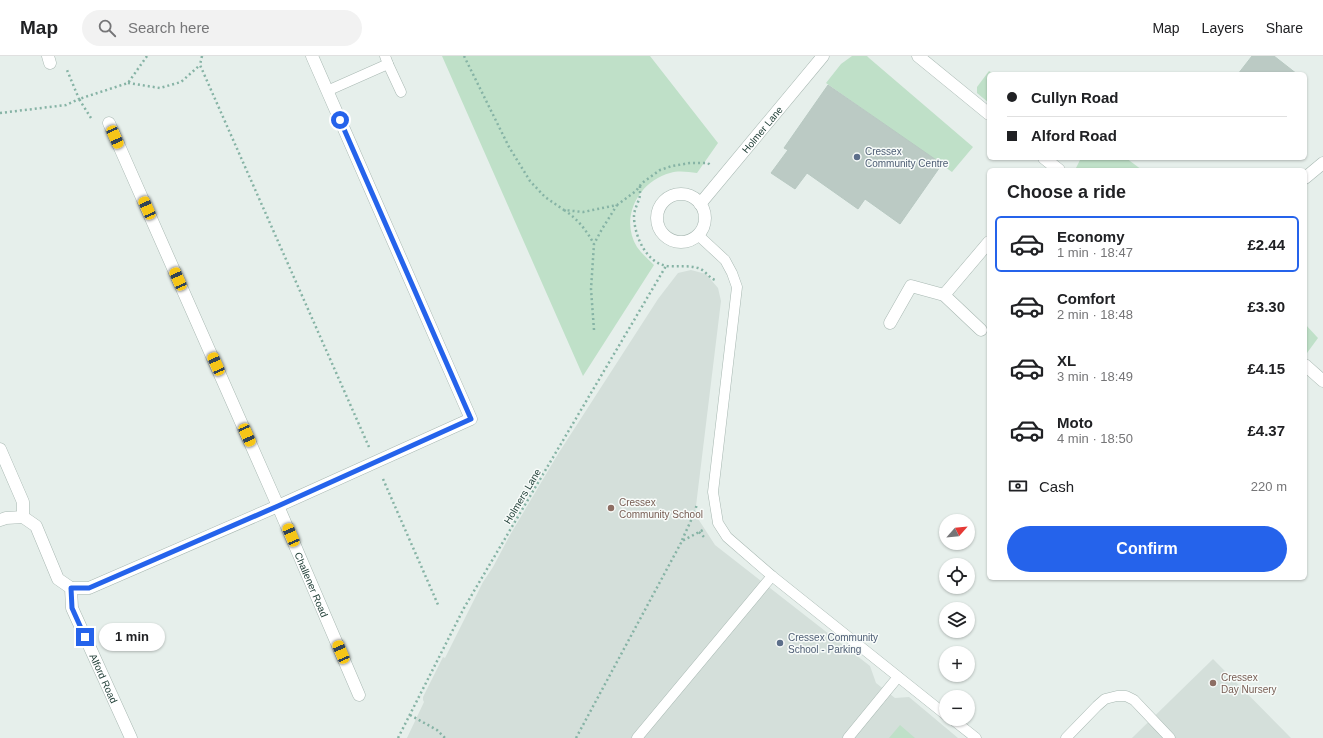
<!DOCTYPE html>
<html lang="en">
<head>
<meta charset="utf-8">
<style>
  :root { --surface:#fff; --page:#f2f2f2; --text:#202124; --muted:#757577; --line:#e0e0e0; --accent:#2563eb }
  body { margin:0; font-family:Helvetica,sans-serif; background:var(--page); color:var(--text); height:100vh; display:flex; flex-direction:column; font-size:15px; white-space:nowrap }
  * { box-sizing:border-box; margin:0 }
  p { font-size:13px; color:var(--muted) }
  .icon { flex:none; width:22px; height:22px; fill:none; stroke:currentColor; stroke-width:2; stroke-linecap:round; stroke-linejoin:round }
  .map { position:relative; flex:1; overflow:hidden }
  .drawer { position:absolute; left:987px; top:112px; width:320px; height:412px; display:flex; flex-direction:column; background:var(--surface); border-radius:6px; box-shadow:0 1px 3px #0004 }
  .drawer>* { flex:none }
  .guide { position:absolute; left:987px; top:16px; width:320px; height:88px; border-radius:6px; box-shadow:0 1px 3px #0004; display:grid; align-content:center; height:88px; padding:0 20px; background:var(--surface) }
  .needle { width:26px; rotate:63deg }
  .tools { position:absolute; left:939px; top:458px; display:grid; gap:8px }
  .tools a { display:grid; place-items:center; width:36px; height:36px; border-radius:50%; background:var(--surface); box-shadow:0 1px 3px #0004; font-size:20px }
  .end { position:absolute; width:18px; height:18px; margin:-9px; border:5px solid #2563eb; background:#fff; box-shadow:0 0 0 2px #fff }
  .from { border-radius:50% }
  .bubble { position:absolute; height:28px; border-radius:14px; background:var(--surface); box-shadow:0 1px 3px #0004; font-size:13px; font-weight:600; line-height:28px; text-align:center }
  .car { position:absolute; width:12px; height:24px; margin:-12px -6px; border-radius:5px; box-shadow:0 0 3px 1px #0007; background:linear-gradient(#f5c518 24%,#345 0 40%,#f5c518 0 76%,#345 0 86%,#f5c518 0) }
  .guide b { display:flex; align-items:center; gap:14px; height:38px; font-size:15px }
  .guide b+b { border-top:1px solid var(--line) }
  .guide i { width:10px; height:10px; background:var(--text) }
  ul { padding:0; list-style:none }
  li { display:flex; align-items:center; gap:12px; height:56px; margin:0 8px 6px; padding:0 12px; border:2px solid transparent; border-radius:6px }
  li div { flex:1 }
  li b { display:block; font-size:15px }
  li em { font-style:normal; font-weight:600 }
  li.current { border-color:var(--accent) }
  li>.icon { width:36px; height:36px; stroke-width:1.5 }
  h2 { padding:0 20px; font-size:18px; line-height:48px }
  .pay { display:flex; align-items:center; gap:10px; height:44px; padding:0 20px; font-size:15px }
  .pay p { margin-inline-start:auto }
  .action { display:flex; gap:8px; margin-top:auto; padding:8px 20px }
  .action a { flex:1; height:46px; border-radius:24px; background:var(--accent); color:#fff; font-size:16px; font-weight:600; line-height:46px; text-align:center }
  header { display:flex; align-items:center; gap:24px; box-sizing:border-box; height:56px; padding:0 20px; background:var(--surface); border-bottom:1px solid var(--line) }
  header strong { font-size:19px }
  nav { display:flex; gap:22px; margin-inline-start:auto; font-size:14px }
  .search { width:280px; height:36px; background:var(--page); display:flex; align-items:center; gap:10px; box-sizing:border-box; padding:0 14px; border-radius:22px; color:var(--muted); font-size:15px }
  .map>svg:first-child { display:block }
  .built { fill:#d4dfda }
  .green { fill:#bfe0c8 }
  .building { fill:#bbcac4; stroke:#b8c9c2 }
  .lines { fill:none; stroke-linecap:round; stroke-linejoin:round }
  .service-casing { stroke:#a8b8b2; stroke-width:11 }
  .minor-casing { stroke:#a8b8b2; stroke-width:13 }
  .tertiary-casing { stroke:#a8b8b2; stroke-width:13 }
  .path { stroke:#86b3a5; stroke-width:2.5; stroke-dasharray:2 3; stroke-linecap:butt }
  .service { stroke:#fff; stroke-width:10 }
  .minor { stroke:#fff; stroke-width:12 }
  .tertiary { stroke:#fff; stroke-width:12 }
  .route { stroke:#2563eb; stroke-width:5 }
  .service-dot { fill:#5c6f8a; stroke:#f7fbf9; stroke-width:1.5 }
  .education-dot { fill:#8d6e63; stroke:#f7fbf9; stroke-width:1.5 }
  .labels { text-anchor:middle; stroke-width:3; stroke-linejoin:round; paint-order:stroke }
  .street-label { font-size:10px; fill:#24423a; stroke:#f7fbf9 }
  .service-label { font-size:10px; fill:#4e5e75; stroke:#f7fbf9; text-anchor:start }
  .education-label { font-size:10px; fill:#785e54; stroke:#f7fbf9; text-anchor:start }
</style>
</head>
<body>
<header>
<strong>Map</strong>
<div class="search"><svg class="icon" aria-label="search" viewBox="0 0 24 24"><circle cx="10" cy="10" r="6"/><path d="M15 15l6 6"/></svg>Search here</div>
<nav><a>Map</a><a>Layers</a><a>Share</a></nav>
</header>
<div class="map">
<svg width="1323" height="682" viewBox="0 0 1323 682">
  <rect width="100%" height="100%" fill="#e6efeb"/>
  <g class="built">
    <path d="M691,214L706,218L718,232L721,245L695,458L715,489L870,610L876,627L895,642L909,641L958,682H407L424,646L423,644V641L443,601L445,602L483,526L493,511L510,479L558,398L658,243L678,217Z"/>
    <path d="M1213,603L1291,682H1132Z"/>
  </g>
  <g class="green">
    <path d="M442,0H650L718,87L697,117C688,116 679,114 670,117C639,125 619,162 637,191C642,198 648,203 654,209L583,320Z"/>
    <path d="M852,0H867L869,2L973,91L952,116L826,27L841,8Z"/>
    <path d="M989,15L994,18H989V47L977,37V31Z"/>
    <path d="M1081,102H1126L1142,114H1078L1076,112Z"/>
    <path d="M1305,268L1318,282L1307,297L1305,295Z"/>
    <path d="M900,669L915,682H889Z"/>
  </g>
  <g class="building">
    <path d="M1252,0H1274L1297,18H1238Z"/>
    <path d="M828,29L942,108L900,168L865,143L858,153L807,117L795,133L771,117L788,94L784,92Z"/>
  </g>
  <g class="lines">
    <defs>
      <g id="service">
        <path d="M388,8L401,36"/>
        <path d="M327,35L388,8L385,0"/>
        <path d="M698,179L725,204L732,217L737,231L713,436L718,467L727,481L772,520L946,659"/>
        <path d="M952,663L976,682"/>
        <path d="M637,682L772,520"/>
        <path d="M848,682L898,621"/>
        <path d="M1066,682L1097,650L1105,643L1117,640H1126L1134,644L1170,682"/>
      </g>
      <g id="minor">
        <path d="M48,0L50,7"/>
        <path id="s1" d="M109,67L278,450L359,639"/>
        <path d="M1305,122L1323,107"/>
        <circle cx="681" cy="162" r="24"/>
        <path id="s2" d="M700,148L823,0"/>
        <path d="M944,239L989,186"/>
        <path d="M890,267L911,230L944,239L981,274"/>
        <path id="s3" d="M0,393L23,446V461L36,470L58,523L71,532L72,552L131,682"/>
        <path d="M0,464L6,462L23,461"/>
        <path d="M71,532H89L278,450L471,363L312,0"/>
      </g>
      <g id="tertiary">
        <path d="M918,0L989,58"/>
        <path d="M1044,102L1059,114"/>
        <path d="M1305,309L1323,325"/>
      </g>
    </defs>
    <use href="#service" class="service-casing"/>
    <use href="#minor" class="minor-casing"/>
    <use href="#tertiary" class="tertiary-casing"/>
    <g class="path">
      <path d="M202,0L200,9L369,391"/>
      <path d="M464,0L509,91L530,125L545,141L564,154L583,156L617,149L636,135L642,127L660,114L672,110L690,107H708L710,109"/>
      <path d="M128,27L160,32L181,26L200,9"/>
      <path d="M0,57L66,49L79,43L67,14"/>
      <path d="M91,62L79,43L128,27L147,0"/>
      <path d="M640,130C640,133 640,136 640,139C639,146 634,153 634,160C634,179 646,207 667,210C678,211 688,209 698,212C705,214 708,221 715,224"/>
      <path d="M564,154C578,163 586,174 594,188"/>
      <path d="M594,274L591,233L594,188L602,173L617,149"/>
      <path d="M383,423L439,551"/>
      <path d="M699,476L706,483"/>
      <path d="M682,484L694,458L697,448"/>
      <path d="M410,659L437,674L445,682"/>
      <path d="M398,682L464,552L666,210"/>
      <path d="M576,682L682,485L703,474"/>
    </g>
    <use href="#service" class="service"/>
    <use href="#minor" class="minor"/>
    <use href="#tertiary" class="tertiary"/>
  </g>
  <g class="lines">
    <path class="route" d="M85,581L72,552L71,532H89L278,450L471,363L340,64"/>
  </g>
  <g class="service-dot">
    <circle cx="857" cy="101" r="4"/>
    <circle cx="780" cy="587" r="4"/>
  </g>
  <g class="education-dot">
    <circle cx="611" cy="452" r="4"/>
    <circle cx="1213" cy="627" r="4"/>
  </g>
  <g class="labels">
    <g class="street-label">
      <text dy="4" stroke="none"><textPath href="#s2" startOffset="97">Holmer Lane</textPath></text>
      <text transform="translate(522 440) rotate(-59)" y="4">Holmers Lane</text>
      <text dy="4" stroke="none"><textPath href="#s1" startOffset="504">Challener Road</textPath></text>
      <text dy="4" stroke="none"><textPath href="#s3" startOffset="259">Alford Road</textPath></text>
    </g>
    <g class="service-label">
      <text x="865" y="99">Cressex<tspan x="865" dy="12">Community Centre</tspan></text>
      <text x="788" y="585">Cressex Community<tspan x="788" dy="12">School - Parking</tspan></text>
    </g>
    <g class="education-label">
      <text x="619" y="450">Cressex<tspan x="619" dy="12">Community School</tspan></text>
      <text x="1221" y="625">Cressex<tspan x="1221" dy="12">Day Nursery</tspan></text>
    </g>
  </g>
</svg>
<div class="tools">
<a><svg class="needle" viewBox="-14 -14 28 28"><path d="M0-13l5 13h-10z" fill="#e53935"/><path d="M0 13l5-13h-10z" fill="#757577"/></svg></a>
<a><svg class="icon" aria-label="locate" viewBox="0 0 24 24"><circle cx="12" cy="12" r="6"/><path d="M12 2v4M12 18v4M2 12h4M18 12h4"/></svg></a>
<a><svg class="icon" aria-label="layers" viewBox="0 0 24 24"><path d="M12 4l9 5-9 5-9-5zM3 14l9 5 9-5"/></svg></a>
<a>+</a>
<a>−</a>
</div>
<i class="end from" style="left:340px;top:64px"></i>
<i class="end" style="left:85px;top:581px"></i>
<div class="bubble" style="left:99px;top:567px;width:66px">1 min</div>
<i class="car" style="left:115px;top:81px;rotate:156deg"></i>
<i class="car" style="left:147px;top:152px;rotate:336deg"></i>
<i class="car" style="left:178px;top:223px;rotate:336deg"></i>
<i class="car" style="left:216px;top:308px;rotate:336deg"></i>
<i class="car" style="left:247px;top:379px;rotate:156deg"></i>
<i class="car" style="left:291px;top:479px;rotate:337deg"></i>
<i class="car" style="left:341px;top:596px;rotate:337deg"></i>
<div class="guide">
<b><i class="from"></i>Cullyn Road</b>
<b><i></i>Alford Road</b>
</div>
<section class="drawer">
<h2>Choose a ride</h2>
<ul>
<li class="current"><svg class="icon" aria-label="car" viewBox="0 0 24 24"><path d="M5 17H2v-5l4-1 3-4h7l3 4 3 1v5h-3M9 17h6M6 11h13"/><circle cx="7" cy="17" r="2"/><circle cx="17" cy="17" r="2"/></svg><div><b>Economy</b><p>1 min · 18:47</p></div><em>£2.44</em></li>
<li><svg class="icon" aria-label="car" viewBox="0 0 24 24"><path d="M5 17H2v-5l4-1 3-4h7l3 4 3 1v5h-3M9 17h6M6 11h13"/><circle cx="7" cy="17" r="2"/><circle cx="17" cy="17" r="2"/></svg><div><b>Comfort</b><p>2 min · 18:48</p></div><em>£3.30</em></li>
<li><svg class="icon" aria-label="car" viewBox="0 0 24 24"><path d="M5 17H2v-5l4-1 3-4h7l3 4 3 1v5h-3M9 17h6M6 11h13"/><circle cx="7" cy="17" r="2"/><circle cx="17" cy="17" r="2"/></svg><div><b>XL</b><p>3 min · 18:49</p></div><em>£4.15</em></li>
<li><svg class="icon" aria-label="car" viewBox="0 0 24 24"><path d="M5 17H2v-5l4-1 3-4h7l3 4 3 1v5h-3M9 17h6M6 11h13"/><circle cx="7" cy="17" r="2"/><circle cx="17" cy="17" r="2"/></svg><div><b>Moto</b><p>4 min · 18:50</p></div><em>£4.37</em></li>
</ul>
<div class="pay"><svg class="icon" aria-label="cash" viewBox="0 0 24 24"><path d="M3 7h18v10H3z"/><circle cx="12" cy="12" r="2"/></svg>Cash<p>220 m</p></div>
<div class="action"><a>Confirm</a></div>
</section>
</div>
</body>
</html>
